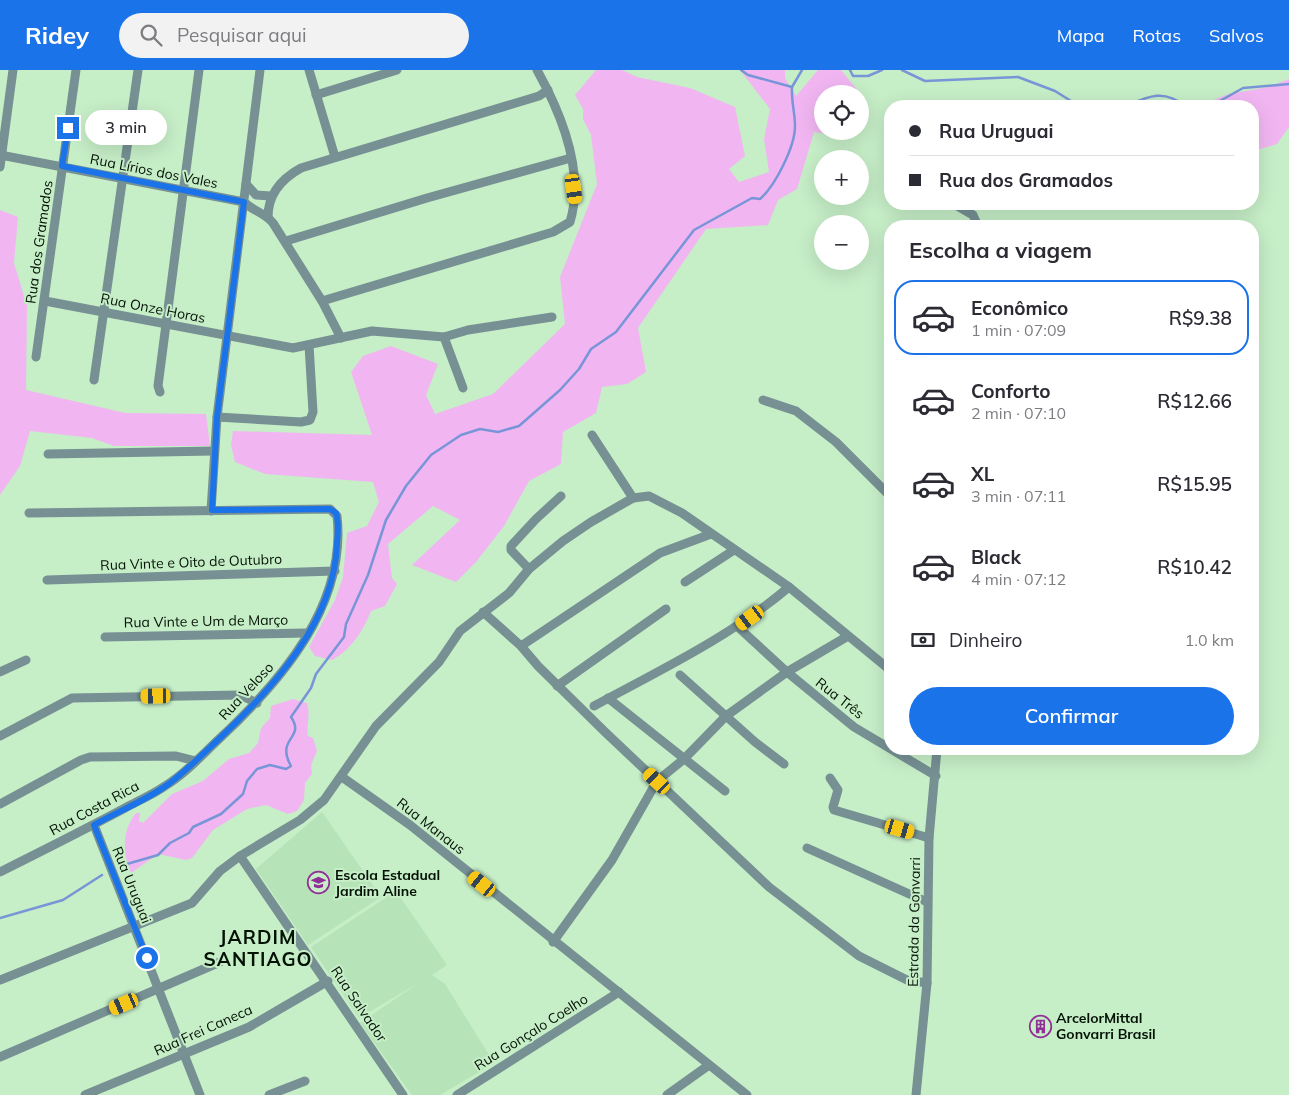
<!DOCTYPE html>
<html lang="pt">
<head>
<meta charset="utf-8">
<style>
  :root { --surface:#fff; --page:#f2f2f3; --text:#2b2b33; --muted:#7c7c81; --line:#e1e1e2; --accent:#1a73e8 }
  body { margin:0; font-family:Mulish,sans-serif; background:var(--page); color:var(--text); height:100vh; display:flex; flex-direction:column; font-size:19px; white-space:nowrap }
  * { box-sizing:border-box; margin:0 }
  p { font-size:16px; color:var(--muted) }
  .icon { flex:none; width:28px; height:28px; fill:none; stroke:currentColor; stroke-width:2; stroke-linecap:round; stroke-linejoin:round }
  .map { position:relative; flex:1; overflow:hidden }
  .side { position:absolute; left:884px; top:150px; width:375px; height:535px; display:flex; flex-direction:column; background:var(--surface); border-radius:20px; box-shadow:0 5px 20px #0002 }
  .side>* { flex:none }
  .hud { position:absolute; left:884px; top:30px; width:375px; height:110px; border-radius:20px; box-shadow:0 5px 20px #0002; display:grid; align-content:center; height:110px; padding:0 25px; background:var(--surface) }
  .buttons { position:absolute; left:814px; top:15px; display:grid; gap:10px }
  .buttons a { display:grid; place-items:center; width:55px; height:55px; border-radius:50%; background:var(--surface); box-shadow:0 5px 20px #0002; font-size:25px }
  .end { position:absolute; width:22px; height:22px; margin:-11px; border:6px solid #1a73e8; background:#fff; box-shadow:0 0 0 2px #fff }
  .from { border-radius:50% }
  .bubble { position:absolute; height:35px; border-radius:18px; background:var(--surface); box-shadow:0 5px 20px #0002; font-size:16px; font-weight:600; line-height:35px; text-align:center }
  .car { position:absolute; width:15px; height:30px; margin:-15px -8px; border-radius:6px; box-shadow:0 0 4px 1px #0007; background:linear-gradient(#f5c518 24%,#345 0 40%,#f5c518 0 76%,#345 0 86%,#f5c518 0) }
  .hud b { display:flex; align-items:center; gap:18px; height:48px; font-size:19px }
  .hud b+b { border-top:1px solid var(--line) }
  .hud i { width:12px; height:12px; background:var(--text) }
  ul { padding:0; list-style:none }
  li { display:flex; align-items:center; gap:15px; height:75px; margin:0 10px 8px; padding:0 15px; border:2px solid transparent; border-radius:20px }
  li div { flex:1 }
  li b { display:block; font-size:19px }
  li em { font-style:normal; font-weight:600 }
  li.current { border-color:var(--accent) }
  li>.icon { width:45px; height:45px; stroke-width:1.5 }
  h2 { padding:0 25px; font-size:22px; line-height:60px }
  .pay { display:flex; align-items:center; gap:12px; height:55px; padding:0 25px; font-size:19px }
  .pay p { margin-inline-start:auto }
  .primary-button { display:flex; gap:10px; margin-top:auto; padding:10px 25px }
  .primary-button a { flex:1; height:58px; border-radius:30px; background:var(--accent); color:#fff; font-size:20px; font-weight:600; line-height:58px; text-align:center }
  header { display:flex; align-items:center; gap:30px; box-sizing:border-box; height:70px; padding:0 25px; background:var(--accent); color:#fff }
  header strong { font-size:24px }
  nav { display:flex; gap:28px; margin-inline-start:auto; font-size:18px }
  .search { width:350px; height:45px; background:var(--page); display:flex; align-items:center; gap:12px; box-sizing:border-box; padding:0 18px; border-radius:28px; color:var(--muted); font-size:19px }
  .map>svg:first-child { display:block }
  .built { fill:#b6e3b8 }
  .green { fill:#f1b6f2 }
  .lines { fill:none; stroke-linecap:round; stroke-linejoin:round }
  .stream { stroke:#7895d7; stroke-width:2.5 }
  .street { stroke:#769093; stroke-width:9 }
  .route { stroke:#1a73e8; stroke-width:6 }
  .labels { text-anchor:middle; stroke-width:4; stroke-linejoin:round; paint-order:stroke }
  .street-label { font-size:14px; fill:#041105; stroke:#c6eec7 }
  .poi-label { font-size:14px; font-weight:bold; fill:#041105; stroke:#c6eec7; text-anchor:start }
  .district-label { font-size:19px; font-weight:bold; letter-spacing:1px; fill:#041105; stroke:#c6eec7 }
</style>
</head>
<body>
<header>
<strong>Ridey</strong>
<div class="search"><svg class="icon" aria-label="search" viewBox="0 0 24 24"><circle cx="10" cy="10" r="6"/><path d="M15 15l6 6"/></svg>Pesquisar aqui</div>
<nav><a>Mapa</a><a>Rotas</a><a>Salvos</a></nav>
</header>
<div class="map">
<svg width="1289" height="1025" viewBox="0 0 1289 1025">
  <rect width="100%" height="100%" fill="#c6eec7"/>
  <g class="built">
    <path d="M322,742L381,827L308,875L256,799Z"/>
    <path d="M396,821L447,895L432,905L445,914L494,993L440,1025H412L360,953L420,912L359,948L311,877Z"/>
  </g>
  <g class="green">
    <path d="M596,0H622L637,7L690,18L735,37L745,86L729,99L739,112L769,102L764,69L770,39L740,0H785V8L796,26L818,0H841L863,27L860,31V24H822V61H843L840,66L814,62L797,119L778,130L768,155L706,159L638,258L646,302L627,314L602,317L596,343L563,362L561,394L529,411L504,456L476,492L456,512L412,495L460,450L433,436L388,474L392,508L397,514L385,536L371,541C364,560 350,581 332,590L315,586L309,577L335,530L343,507L347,463L367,456L379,432L373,412L265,404L235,392L231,375L233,361L372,365L351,302L363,286L391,276L438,294L426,325L435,344L493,324L565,254L560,207L597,114L591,65L583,49V39L575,25Z"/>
    <path d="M1289,9V57L1277,74L1253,81L1252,36H1197L1229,24L1268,17Z"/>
    <path d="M0,140L18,147L14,193L27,236L26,320L125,343L206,344L210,376H114L92,368L30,361L20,396L0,425Z"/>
    <path d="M293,629L307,633C311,645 306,654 308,666L313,668L317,681L311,695L312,704L305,713L304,730L297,741L288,744L266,735L247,739L213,760L192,788L186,790L158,784L131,803C122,783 122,760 136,743H140L139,751L143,753L172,724L203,711L229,689L249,683L258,673L261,658L270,648L271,636Z"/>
  </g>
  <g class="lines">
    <g class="stream">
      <path d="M741,0L748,5L792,17L802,0"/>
      <path d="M850,0L853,6H868L882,0"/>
      <path d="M902,0L925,11L1018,7L1055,21L1079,36"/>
      <path d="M1126,36C1149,26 1164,19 1185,36"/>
      <path d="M1211,36L1243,18L1289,14"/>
      <path d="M120,796L158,785L170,773L189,763L193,757L221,744L243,724L247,711L257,699L270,695L286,699L291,696C275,667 306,669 291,647L311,618L316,604L344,567L346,554L368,505L386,450L406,416L431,385L461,365L480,359L498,362L519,356L560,320L579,299L591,279L616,262L694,160L752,128L760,129C775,116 795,77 795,56C795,43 791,30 792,17"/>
      <path d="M0,848L63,830L102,805"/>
    </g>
    <g class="street">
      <path d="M309,0L335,87"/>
      <path d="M316,25L397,0"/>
      <path d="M0,85L244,132"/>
      <path d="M0,97L13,0"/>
      <path d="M246,114L256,125L271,126"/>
      <path d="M244,132C253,141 265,143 273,153L322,231L341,268"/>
      <path d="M954,134L973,145L978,156"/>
      <path d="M268,147C268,124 281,109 301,98L539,26L548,20"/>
      <path d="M286,171L427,128L571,88"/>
      <path d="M45,231L293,278L372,261L444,267L468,260L552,247"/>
      <path d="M322,231L553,162L570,152C585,102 561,43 537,0"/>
      <path d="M444,267L463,318"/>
      <path d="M36,287L76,0"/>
      <path d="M94,310L138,0"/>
      <path d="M160,322L158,316L199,0"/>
      <path d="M763,330L796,341L836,372L890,426"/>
      <path d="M217,347L301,352L310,350L313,342L309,275"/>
      <path d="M592,365L633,428L649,426L682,443L789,517L890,600"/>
      <path d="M48,384L214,381"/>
      <path d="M211,441L217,347L260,0"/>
      <path d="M529,499L511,480V476L536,449L561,426"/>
      <path d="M47,510L335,501"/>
      <path d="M685,512L734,480"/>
      <path d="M483,542L521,576L538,596L604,661L769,817L859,886L907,910L927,913"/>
      <path d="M738,557L787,602L854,657L936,706"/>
      <path d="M105,567L307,563"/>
      <path d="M521,576L660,483L711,464"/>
      <path d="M0,602L26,590"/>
      <path d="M680,605L755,672L784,694"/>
      <path d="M557,616L666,539"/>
      <path d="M608,628L725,721"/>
      <path d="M594,636C662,599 730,567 789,517"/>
      <path d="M0,666L72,628L240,625L257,633"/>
      <path d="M342,707L410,755L747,1025"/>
      <path d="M830,708L838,720L833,737L834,740L929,768"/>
      <path d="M0,734L81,690L90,687L176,686L196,691"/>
      <path d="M94,755L200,1025"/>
      <path d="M807,778L927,832"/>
      <path d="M240,786L403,1025"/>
      <path d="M0,802C42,781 84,760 125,738C138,731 152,725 165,716C185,704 202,685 219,669C280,612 347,536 337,446L330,439L29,443"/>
      <path d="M553,872L612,790L657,711L684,689L726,646L787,602L848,566"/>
      <path d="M0,910L192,833L220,801L240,786L300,750L324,730L376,656L439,592L460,561L509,523L529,499L563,471L591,452L633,428"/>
      <path d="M0,987L220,892"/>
      <path d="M85,1025L249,957L328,911"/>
      <path d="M269,1025L305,1011"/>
      <path d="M457,1025L619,922"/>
      <path d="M667,1025L709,995"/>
      <path d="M916,1025L927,913L929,768L937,679"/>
    </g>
  </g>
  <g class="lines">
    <path class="route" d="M68,58L62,96L244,132L217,347L212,440L330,439L336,443C339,452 338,463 337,473C335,550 274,617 221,667C205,682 188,699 170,713C147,730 119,741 94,755L147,888"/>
  </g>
  <defs>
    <symbol id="school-ring" viewBox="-11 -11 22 22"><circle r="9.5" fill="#c6eec7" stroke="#912f96" stroke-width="1.5"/><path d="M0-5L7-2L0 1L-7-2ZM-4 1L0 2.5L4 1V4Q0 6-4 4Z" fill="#912f96"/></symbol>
    <symbol id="building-ring" viewBox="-11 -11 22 22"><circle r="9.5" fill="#c6eec7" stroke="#912f96" stroke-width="1.5"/><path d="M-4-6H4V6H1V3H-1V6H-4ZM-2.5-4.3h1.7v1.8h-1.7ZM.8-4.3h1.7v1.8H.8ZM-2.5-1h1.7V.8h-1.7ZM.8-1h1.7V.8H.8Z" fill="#912f96"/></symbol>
  </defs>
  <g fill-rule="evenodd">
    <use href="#school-ring" x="306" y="800" width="25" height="25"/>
    <use href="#building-ring" x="1028" y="944" width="25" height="25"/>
  </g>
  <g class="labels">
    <g class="street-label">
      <text transform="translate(154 101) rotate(11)" y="5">Rua Lírios dos Vales</text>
      <text transform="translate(39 172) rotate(-82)" y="5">Rua dos Gramados</text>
      <text transform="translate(153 238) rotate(11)" y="5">Rua Onze Horas</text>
      <text transform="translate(191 492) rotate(-2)" y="5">Rua Vinte e Oito de Outubro</text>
      <text transform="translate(206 551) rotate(-1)" y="5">Rua Vinte e Um de Março</text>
      <text transform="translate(246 621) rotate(-47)" y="5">Rua Veloso</text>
      <text transform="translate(840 628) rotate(38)" y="5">Rua Três</text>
      <text transform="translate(94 738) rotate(-28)" y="5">Rua Costa Rica</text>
      <text transform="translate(431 756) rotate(38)" y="5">Rua Manaus</text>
      <text transform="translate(132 815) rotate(68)" y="5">Rua Uruguai</text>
      <text transform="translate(914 852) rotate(-89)" y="5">Estrada da Gonvarri</text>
      <text transform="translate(359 934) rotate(56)" y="5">Rua Salvador</text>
      <text transform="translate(203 960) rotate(-24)" y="5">Rua Frei Caneca</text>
      <text transform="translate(531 962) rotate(-32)" y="5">Rua Gonçalo Coelho</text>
    </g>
    <g class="poi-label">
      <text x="335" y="810">Escola Estadual<tspan x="335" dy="16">Jardim Aline</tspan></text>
      <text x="1056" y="953">ArcelorMittal<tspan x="1056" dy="16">Gonvarri Brasil</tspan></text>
    </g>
    <g class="district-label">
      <text x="258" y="874">JARDIM<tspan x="258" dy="22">SANTIAGO</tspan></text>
    </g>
  </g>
</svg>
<div class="buttons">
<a><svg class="icon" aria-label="locate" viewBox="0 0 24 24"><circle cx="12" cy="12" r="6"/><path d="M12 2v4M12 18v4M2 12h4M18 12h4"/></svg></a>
<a>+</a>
<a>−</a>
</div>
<i class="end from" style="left:147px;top:888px"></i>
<i class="end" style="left:68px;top:58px"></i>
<div class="bubble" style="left:85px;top:40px;width:82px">3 min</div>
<i class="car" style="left:574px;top:119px;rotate:172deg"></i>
<i class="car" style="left:750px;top:548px;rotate:234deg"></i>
<i class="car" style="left:156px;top:626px;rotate:269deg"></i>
<i class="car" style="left:657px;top:711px;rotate:313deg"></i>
<i class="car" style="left:900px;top:759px;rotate:106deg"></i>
<i class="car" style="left:482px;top:814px;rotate:309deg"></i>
<i class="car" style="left:124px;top:934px;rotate:247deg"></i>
<div class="hud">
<b><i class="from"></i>Rua Uruguai</b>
<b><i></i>Rua dos Gramados</b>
</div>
<section class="side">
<h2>Escolha a viagem</h2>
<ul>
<li class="current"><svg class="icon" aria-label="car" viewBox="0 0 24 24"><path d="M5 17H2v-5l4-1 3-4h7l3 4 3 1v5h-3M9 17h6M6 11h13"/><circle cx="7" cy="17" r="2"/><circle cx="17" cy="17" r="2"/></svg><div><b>Econômico</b><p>1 min · 07:09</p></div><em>R$9.38</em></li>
<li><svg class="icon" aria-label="car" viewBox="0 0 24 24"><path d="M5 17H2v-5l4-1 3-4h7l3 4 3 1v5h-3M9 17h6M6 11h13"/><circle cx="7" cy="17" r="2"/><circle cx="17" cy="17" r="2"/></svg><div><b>Conforto</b><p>2 min · 07:10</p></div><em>R$12.66</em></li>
<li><svg class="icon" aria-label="car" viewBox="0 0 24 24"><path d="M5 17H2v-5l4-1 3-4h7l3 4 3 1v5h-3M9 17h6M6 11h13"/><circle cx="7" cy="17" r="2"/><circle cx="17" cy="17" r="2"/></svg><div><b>XL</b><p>3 min · 07:11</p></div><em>R$15.95</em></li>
<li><svg class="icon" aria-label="car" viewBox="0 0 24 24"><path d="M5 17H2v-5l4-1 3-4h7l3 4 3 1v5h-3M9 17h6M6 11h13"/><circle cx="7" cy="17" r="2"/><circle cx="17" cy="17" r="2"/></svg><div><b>Black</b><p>4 min · 07:12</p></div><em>R$10.42</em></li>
</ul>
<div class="pay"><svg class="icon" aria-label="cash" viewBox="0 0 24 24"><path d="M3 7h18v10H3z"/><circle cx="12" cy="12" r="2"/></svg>Dinheiro<p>1.0 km</p></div>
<div class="primary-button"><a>Confirmar</a></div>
</section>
</div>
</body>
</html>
